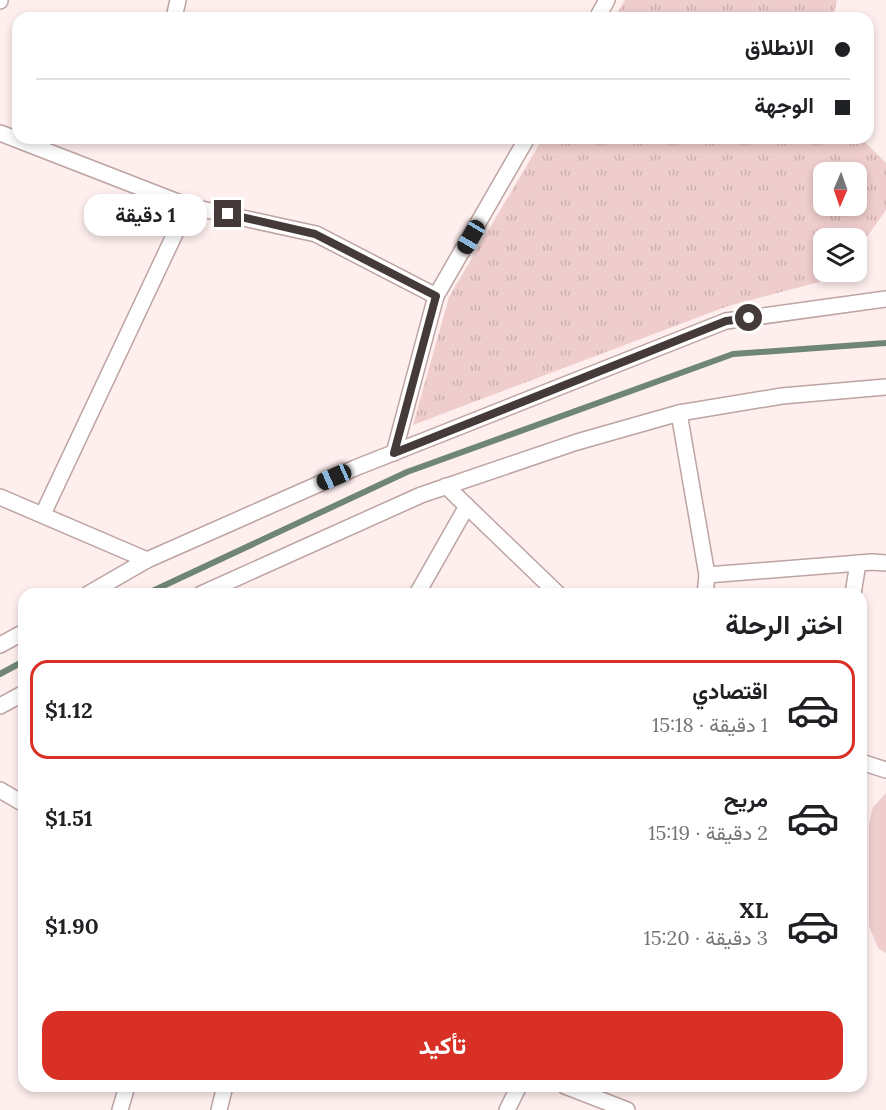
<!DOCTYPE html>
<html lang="ar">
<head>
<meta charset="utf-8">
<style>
  :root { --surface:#fff; --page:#f6f6f6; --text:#202124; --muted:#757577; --line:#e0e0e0; --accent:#d93025 }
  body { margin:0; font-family:Lora,Vazirmatn,serif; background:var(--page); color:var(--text); direction:rtl; height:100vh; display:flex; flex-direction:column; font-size:22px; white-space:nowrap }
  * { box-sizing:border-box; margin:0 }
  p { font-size:20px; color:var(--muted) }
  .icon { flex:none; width:33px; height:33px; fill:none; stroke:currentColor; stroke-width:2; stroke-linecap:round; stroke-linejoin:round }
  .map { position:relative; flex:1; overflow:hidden; direction:ltr }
  .sheet { position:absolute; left:18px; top:588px; width:849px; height:504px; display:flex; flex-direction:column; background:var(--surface); border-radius:18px; box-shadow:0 3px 9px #0003; direction:rtl }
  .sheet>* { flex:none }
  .banner { position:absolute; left:12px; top:12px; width:862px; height:132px; border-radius:18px; box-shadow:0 3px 9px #0003; direction:rtl; display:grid; align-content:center; height:132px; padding:0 24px; background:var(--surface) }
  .needle { width:39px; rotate:182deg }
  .controls { position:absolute; left:813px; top:162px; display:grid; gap:12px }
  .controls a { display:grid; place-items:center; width:54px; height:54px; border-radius:12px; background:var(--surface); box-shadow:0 3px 9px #0003; font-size:30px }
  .end { position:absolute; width:27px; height:27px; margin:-14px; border:8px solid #443a3a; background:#fff; box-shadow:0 0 0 3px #fff }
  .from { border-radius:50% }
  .bubble { position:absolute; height:42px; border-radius:18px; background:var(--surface); box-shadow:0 3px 9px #0003; font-size:20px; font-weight:700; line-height:42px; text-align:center; direction:rtl }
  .car { position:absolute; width:18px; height:36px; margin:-18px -9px; border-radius:8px; box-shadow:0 0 4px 2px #0007; background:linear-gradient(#222 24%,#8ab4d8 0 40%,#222 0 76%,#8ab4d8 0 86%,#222 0) }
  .banner b { display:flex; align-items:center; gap:21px; height:57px; font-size:22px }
  .banner b+b { border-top:2px solid var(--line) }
  .banner i { width:15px; height:15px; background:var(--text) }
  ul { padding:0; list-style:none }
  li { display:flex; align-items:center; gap:18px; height:99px; margin:0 12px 9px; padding:0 12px; border:3px solid transparent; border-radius:18px }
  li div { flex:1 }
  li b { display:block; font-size:22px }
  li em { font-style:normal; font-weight:700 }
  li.current { border-color:var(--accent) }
  li>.icon { width:54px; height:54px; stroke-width:1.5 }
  h2 { padding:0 24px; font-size:27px; line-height:72px }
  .primary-button { display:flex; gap:12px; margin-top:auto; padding:12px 24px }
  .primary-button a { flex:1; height:69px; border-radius:18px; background:var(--accent); color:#fff; font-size:24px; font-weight:700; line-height:69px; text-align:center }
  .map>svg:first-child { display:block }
  .grass { fill:url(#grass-tufts); fill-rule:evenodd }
  .pitch { fill:#eecdcc }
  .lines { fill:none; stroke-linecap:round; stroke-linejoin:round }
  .stream { stroke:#6f8674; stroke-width:6 }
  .minor-casing { stroke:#bda4a3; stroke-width:18 }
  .minor { stroke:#fff; stroke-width:15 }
  .route { stroke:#443a3a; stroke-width:8 }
</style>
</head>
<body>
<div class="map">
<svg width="886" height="1110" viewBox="0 0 886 1110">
  <defs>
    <pattern id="grass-tufts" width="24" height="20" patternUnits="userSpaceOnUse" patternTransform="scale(1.5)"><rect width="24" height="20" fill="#eecdcc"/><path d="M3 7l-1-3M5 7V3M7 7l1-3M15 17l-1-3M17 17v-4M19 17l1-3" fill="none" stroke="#cdb1b0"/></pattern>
  </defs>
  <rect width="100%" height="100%" fill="#feeeee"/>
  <g class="grass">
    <path d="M625,0H837L833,18H614Z"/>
    <path d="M543,138H861L886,163V210L857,251L856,238H824V272H842L838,277L728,306L413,425L449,297ZM824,172H856V206H824Z"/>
  </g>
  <path class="pitch" d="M886,793V953L878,948L869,926V824L873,807Z"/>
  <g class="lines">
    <g class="stream">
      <path d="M146,594L407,472L733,354L886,343"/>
      <path d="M0,674L24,661"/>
    </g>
    <defs>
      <g id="minor">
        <path d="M0,1V0"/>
        <path d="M174,18L178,0"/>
        <path d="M597,18L607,0"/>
        <path d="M0,133L188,206L316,234L436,296"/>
        <path d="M679,413L707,575L705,594"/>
        <path d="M394,453L436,296L527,138"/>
        <path d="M446,486L558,594"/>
        <path d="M0,497L147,560"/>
        <path d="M43,514L188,206"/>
        <path d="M707,575L872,562L886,563"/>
        <path d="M88,594L147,560L355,468L726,321L886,299"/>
        <path d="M201,594L421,495L577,442L679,413L782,396L886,387"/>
        <path d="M417,594L467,506"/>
        <path d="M853,594L858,563"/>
        <path d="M0,645L24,632"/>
        <path d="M0,706L24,693"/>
        <path d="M861,762L886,770"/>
        <path d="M0,790L24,804"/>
        <path d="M565,1086L627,1110"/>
        <path d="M120,1110L127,1086"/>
        <path d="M219,1110L225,1086"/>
        <path d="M507,1110L519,1086"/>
      </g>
    </defs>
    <use href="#minor" class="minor-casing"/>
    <use href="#minor" class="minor"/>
  </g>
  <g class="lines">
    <path class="route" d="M228,214L315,234L436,296L394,453L726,321L749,318"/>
  </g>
</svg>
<div class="controls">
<a><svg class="needle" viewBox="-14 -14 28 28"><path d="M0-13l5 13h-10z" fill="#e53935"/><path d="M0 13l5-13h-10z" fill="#757577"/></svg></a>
<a><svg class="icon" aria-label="layers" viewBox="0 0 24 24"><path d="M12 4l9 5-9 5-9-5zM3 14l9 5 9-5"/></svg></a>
</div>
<i class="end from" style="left:749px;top:318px"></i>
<i class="end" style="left:228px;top:214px"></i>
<div class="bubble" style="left:84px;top:194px;width:123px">1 دقيقة</div>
<i class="car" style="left:471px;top:237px;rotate:210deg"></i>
<i class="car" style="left:334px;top:477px;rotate:246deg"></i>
<div class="banner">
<b><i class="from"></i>الانطلاق</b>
<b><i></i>الوجهة</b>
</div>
<section class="sheet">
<h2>اختر الرحلة</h2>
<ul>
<li class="current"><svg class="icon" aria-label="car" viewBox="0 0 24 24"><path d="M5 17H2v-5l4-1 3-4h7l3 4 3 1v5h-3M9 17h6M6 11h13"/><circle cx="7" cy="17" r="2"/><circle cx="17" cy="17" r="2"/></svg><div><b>اقتصادي</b><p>1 دقيقة · 15:18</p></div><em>$1.12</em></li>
<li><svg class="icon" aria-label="car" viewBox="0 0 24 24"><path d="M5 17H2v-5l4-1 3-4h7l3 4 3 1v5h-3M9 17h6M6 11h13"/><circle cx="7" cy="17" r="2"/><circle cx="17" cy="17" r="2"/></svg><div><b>مريح</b><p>2 دقيقة · 15:19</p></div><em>$1.51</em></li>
<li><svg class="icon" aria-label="car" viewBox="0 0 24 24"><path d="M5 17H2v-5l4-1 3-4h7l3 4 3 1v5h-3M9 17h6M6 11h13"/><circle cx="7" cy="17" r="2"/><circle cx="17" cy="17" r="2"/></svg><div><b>XL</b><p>3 دقيقة · 15:20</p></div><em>$1.90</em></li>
</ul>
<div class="primary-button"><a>تأكيد</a></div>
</section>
</div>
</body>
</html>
